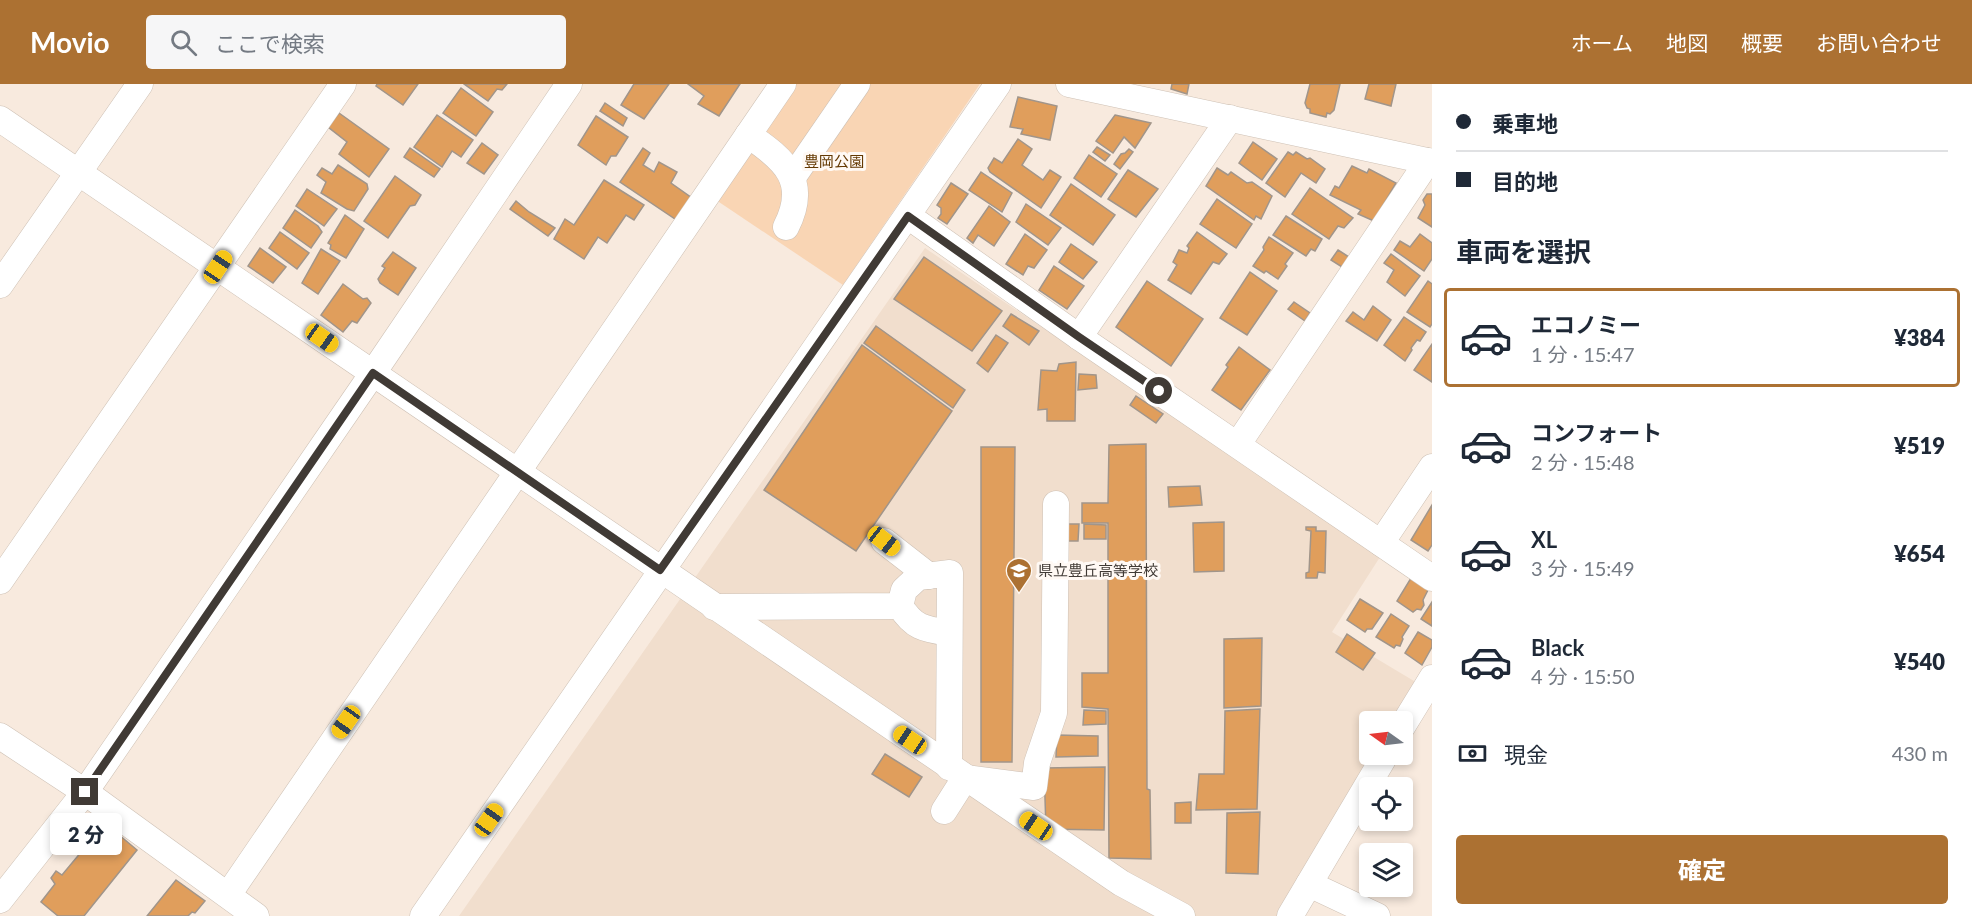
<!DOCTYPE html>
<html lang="ja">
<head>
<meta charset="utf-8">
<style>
  :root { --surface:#fff; --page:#f6f6f7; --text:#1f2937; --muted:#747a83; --line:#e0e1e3; --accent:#ac7132 }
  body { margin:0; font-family:Lato,"Noto Sans JP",sans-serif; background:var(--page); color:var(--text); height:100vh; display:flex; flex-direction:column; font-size:22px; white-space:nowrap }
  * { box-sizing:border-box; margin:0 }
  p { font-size:20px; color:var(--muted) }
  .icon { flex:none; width:33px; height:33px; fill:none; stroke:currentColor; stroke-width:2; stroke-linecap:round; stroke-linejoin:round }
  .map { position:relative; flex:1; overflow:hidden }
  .panel { display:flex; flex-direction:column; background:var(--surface); width:540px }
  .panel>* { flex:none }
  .hud { display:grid; align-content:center; height:132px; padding:0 24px; background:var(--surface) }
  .needle { width:39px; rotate:284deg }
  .controls { position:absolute; left:1359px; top:627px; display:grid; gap:12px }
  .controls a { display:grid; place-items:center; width:54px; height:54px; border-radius:6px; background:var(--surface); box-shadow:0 3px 9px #0003; font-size:30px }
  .end { position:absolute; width:27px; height:27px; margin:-14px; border:8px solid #403a35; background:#fff; box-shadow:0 0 0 3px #fff }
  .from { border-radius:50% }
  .bubble { position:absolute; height:42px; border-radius:6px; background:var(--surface); box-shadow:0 3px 9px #0003; font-size:20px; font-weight:800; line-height:42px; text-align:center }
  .car { position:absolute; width:18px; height:36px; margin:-18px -9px; border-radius:8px; box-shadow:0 0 4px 2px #0007; background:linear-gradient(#f5c518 24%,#345 0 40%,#f5c518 0 76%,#345 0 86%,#f5c518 0) }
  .hud b { display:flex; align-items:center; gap:21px; height:57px; font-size:22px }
  .hud b+b { border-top:2px solid var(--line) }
  .hud i { width:15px; height:15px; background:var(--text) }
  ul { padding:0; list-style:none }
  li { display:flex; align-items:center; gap:18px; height:99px; margin:0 12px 9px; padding:0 12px; border:3px solid transparent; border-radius:6px }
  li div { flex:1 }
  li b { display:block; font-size:22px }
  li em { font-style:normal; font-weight:800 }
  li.selected { border-color:var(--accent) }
  li>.icon { width:54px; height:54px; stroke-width:1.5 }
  h2 { padding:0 24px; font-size:27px; line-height:72px }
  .pay { display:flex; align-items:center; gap:15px; height:66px; padding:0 24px; font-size:22px }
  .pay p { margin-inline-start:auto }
  .primary-button { display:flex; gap:12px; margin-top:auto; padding:12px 24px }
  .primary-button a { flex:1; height:69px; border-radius:6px; background:var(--accent); color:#fff; font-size:24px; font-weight:800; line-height:69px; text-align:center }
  header { display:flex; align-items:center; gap:36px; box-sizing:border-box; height:84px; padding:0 30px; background:var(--accent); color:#fff }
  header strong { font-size:28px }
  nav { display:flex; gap:33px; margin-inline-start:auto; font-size:21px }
  .search { width:420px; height:54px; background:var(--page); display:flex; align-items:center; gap:15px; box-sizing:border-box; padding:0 21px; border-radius:6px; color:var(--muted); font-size:22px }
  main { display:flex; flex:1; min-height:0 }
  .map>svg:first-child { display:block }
  .built { fill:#f1decd }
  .green { fill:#f9d5b4 }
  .building { fill:#e09e5c; stroke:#a1958a; stroke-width:1.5 }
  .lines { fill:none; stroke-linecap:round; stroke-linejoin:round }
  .minor-casing { stroke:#cec1b5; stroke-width:27 }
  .minor { stroke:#fff; stroke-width:26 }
  .route { stroke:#403a35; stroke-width:8 }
  .labels { text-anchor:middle; stroke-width:6; stroke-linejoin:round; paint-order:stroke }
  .park-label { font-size:15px; fill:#643902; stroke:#fff9f4 }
  .poi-label { font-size:15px; fill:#403a35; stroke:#fff9f4; text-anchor:start }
</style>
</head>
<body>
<header>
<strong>Movio</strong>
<div class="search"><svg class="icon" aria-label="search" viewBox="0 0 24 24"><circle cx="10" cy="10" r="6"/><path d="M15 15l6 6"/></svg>ここで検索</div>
<nav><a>ホーム</a><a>地図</a><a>概要</a><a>お問い合わせ</a></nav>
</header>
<main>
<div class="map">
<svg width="1432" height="832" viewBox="0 0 1432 832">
  <rect width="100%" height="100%" fill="#f8eade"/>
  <path class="built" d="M925,164L1380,473L1332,548L1419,600L1397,637L1370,638V670L1377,671L1278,832H459Z"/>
  <path class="green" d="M792,0H980L843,201L716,116Z"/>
  <g class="building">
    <path d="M377,0H418L403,21L376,2Z"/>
    <path d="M464,0H507L502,6L497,5L488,17Z"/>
    <path d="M634,0H669L644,35L621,21Z"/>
    <path d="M688,0H740L719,32L698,20L704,12Z"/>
    <path d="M1172,0H1189L1187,10L1171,5Z"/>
    <path d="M1310,0H1340L1334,26L1330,30L1327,29L1326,33L1310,29V25L1307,24L1305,19Z"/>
    <path d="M1369,0H1396L1391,22L1365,15Z"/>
    <path d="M461,4L493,28L476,52L443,29Z"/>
    <path d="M1018,13L1057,22L1050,56L1021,50L1023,45L1010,43Z"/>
    <path d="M605,19L627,34L623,42L600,27Z"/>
    <path d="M339,29L389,65L369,93L339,70L347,58L328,43Z"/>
    <path d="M437,31L473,56L461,73L452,67L442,83L414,63Z"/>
    <path d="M1115,31L1151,39L1135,64L1124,53L1113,69L1096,57Z"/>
    <path d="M596,32L628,53L616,72H611L606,81L578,61Z"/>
    <path d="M1018,55L1032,65L1022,81L1043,96L1050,86L1061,93L1041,124L990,88L988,84L994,74L1002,79Z"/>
    <path d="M1253,58L1277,75L1262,96L1239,79Z"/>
    <path d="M482,59L498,71L484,90L467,79Z"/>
    <path d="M1097,63L1110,71L1105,77L1093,68Z"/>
    <path d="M410,64L440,85L434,93L404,73Z"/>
    <path d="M643,64L650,69L643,81L654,88L659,78L677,88L671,99L692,114L678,137L620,98Z"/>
    <path d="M1129,65L1133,68L1120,85L1114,80L1121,70L1125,69Z"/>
    <path d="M1288,68L1293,71L1296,68L1307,75L1310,74L1325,85L1316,99L1301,89L1285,113L1266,99Z"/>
    <path d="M1089,71L1117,90L1101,113L1074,94Z"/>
    <path d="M338,81L367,100L368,105L354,127L347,125L321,109L326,98L317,91L322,84L332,90Z"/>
    <path d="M1352,82L1367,89L1369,85L1396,99L1374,137L1358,130L1361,126L1330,111L1335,102L1339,104Z"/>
    <path d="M1217,84L1228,91L1231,88L1247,99L1252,98L1272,112L1261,135L1256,132L1254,136L1206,102Z"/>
    <path d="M1128,86L1158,105L1136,133L1108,115Z"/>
    <path d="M981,88L1012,109L1002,128L969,106Z"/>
    <path d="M395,92L421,111L415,121L410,122L388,154L364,137Z"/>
    <path d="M604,96L644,121L634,136L626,131L607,159L598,153L584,175L554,155L565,135L574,141Z"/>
    <path d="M951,99L968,110L947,140L938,134L941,130V124L937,121Z"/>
    <path d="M1071,100L1115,131L1093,161L1050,131Z"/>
    <path d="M1310,104L1353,134L1344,144L1338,142L1329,155L1292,130Z"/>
    <path d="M307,105L337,125L324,142L296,122Z"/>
    <path d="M1427,110H1432V143L1418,134L1425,121L1423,116Z"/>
    <path d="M1217,115L1252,140L1236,164L1200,140Z"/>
    <path d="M516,117L529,128L555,144L548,152L510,125Z"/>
    <path d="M1026,120L1061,144L1048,161L1016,138Z"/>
    <path d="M989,122L1010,138L994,162L978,151L973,159L967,154Z"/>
    <path d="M295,126L318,142L322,148L311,164L283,144Z"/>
    <path d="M345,131L364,145L346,174L330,165L331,161L328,159Z"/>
    <path d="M1286,132L1322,155L1315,167L1311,165L1306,172L1273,151Z"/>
    <path d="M280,148L309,169L297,185L269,164Z"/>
    <path d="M1197,148L1227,170L1219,180L1213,178L1191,210L1168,196L1177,181L1173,178L1179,166L1187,169L1189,164L1187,162Z"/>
    <path d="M1025,150L1047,166L1034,184L1028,182L1023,191L1006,180Z"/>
    <path d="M1420,150L1432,159V175L1424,187L1394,166L1400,157L1410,163Z"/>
    <path d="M1269,153L1293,169L1285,180L1287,182L1278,195L1266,187L1264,189L1253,182L1264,166L1263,163Z"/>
    <path d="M1071,160L1097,178L1083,195L1059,178Z"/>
    <path d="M260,164L286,183L273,199L248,182Z"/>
    <path d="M321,165L340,177L318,210L302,199Z"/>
    <path d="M1338,166L1349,173L1342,183L1331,176Z"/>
    <path d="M393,168L416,184L398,211L380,199L378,195L385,184L382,182Z"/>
    <path d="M1391,170L1420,192L1405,212L1387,198L1394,186L1384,179Z"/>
    <path d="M924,173L1002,227L972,267L894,215Z"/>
    <path d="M1054,182L1084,202L1067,225L1039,206Z"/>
    <path d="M1250,188L1277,207L1247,251L1220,234Z"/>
    <path d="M1147,197L1203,235L1171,282L1116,243Z"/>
    <path d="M1428,197L1432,200V240L1430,243L1407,228Z"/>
    <path d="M343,200L363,215L367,214L371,219L357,239L352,237L343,248L321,231Z"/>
    <path d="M1294,218L1310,229L1305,237L1288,225Z"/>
    <path d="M1373,222L1391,236L1377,257L1346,237L1353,228L1364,236Z"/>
    <path d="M1011,230L1039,247L1029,261L1003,242Z"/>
    <path d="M1404,233L1426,248L1420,257L1417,256L1411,264L1412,266L1405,277L1384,261Z"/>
    <path d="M876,242L965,306L953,324L864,259Z"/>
    <path d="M996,251L1008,259L988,288L977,279Z"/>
    <path d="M1432,260V298L1414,286Z"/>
    <path d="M862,261L952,327L856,467L764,406Z"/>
    <path d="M1239,263L1270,286L1241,326L1212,306L1228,283L1226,281Z"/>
    <path d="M1076,278L1075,337H1047V325L1038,326L1041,286L1057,287L1059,280Z"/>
    <path d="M1079,290L1096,291L1097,304L1078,306Z"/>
    <path d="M1136,312L1163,330L1156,339L1130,321Z"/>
    <path d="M1146,360L1147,705L1150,706L1151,775L1109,774L1108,625L1082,623V589H1108V439H1082V419H1108L1109,361Z"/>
    <path d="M981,363H1015L1012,678H981Z"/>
    <path d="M1200,402L1202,421L1169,423L1168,403Z"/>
    <path d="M1432,421V461L1428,467L1411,456Z"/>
    <path d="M1224,438V487L1194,488L1193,439Z"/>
    <path d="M1067,440H1079L1078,457H1066Z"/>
    <path d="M1084,440L1106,441V455H1084Z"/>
    <path d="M1306,443H1316V447H1326L1325,489L1318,488L1317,494H1306V489L1309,488L1311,447L1306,446Z"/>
    <path d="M1411,494L1428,506L1423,516L1424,521L1421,526L1417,525L1413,528L1397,517Z"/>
    <path d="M1360,515L1383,529L1372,545H1367L1365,548L1347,536Z"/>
    <path d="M1432,518V542L1421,535Z"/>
    <path d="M1391,530L1409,542L1402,553L1403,555L1400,562L1396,561L1394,564L1376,553Z"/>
    <path d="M1418,548L1432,556V563L1422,581L1405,569Z"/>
    <path d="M1347,550L1375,569L1363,586L1336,568Z"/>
    <path d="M1262,554L1261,622L1224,624V555Z"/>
    <path d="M1260,625L1257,725L1196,726L1199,690H1224L1225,627Z"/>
    <path d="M1084,626L1106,627V640L1083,641Z"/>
    <path d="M1057,651L1098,652V672L1056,673Z"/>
    <path d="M885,670L922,693L909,713L872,690Z"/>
    <path d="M1105,683L1104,746L1046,745L1044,684Z"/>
    <path d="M1191,718V739H1175V719Z"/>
    <path d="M1260,728L1258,790L1226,789L1227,729Z"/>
    <path d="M106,740L137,766L84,832H58L41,818L55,800L51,794L56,787L62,791L82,767L77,761L84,755L89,760Z"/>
    <path d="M176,796L205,817L195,829L192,828L188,832H147Z"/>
  </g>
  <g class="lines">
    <defs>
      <g id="minor">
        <path d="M1069,0L1432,78"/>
        <path d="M0,35L1121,799L1182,832"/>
        <path d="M748,51C786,76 809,98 786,143"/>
        <path d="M793,93L857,0"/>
        <path d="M908,132L1079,253L1432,494"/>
        <path d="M0,201L140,0"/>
        <path d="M1079,253L1230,34"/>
        <path d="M1238,360L1428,77"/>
        <path d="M884,457L929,492"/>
        <path d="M1381,459L1432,383"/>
        <path d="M0,497L343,0"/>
        <path d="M900,522C914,544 924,545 949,549"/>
        <path d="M714,523L900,522L904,506L918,493L950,489L949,683"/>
        <path d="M1402,643L1432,594"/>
        <path d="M0,652L85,708L256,832"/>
        <path d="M944,727L965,694L1034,703L1037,679L1054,629L1056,420"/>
        <path d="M1309,800L1377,832"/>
        <path d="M228,811L783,0"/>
        <path d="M0,816L85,708L373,289L569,0"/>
        <path d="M423,832L998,0"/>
        <path d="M1290,832L1386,670"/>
      </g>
    </defs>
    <use href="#minor" class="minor-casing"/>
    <use href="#minor" class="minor"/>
  </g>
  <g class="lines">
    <path class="route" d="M85,708L373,289L660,486L908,132L1079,253L1159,307"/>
  </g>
  <defs>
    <symbol id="school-pin" viewBox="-11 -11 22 30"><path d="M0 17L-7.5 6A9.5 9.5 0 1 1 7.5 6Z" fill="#ac7132" stroke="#fff9f4"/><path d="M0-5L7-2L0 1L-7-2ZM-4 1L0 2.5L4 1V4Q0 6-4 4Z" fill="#fff"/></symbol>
  </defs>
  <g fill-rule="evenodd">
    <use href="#school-pin" x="1004" y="472" width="30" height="40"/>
  </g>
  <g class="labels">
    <g class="park-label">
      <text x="834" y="83">豊岡公園</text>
    </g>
    <g class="poi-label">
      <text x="1038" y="492">県立豊丘高等学校</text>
    </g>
  </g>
</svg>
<div class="controls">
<a><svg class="needle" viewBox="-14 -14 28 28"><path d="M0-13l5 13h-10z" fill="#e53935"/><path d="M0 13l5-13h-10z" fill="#747a83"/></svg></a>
<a><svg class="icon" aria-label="locate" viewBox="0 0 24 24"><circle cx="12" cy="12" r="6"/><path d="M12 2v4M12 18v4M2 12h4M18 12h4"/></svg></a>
<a><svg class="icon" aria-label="layers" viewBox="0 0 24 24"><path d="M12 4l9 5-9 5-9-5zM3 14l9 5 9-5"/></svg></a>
</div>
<i class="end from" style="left:1159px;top:307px"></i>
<i class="end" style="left:85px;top:708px"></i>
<div class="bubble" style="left:50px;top:729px;width:72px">2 分</div>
<i class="car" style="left:218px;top:183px;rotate:34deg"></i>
<i class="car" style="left:322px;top:254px;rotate:125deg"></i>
<i class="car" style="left:884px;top:457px;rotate:128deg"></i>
<i class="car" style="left:346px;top:638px;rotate:215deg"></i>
<i class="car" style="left:910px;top:656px;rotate:304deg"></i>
<i class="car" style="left:489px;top:736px;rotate:35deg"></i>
<i class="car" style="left:1036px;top:742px;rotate:304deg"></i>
</div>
<section class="panel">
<div class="hud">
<b><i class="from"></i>乗車地</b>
<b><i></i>目的地</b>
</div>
<h2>車両を選択</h2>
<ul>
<li class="selected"><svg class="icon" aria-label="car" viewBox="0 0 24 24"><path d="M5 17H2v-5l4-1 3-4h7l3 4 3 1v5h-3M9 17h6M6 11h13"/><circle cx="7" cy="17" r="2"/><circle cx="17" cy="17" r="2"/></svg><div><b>エコノミー</b><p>1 分 · 15:47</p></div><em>¥384</em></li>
<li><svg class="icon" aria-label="car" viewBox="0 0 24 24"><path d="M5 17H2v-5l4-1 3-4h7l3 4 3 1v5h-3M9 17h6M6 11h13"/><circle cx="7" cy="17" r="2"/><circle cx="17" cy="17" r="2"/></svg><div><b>コンフォート</b><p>2 分 · 15:48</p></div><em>¥519</em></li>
<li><svg class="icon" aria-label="car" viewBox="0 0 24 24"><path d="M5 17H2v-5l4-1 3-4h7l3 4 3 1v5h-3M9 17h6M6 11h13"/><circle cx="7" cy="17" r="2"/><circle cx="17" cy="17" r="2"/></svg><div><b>XL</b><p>3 分 · 15:49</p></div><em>¥654</em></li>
<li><svg class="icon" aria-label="car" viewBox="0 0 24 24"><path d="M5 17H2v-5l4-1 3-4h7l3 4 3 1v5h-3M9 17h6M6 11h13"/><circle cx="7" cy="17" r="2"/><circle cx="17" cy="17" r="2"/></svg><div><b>Black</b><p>4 分 · 15:50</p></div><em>¥540</em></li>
</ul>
<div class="pay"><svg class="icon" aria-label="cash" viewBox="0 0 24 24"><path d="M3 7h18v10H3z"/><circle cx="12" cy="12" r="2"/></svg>現金<p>430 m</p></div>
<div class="primary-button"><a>確定</a></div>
</section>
</main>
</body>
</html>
